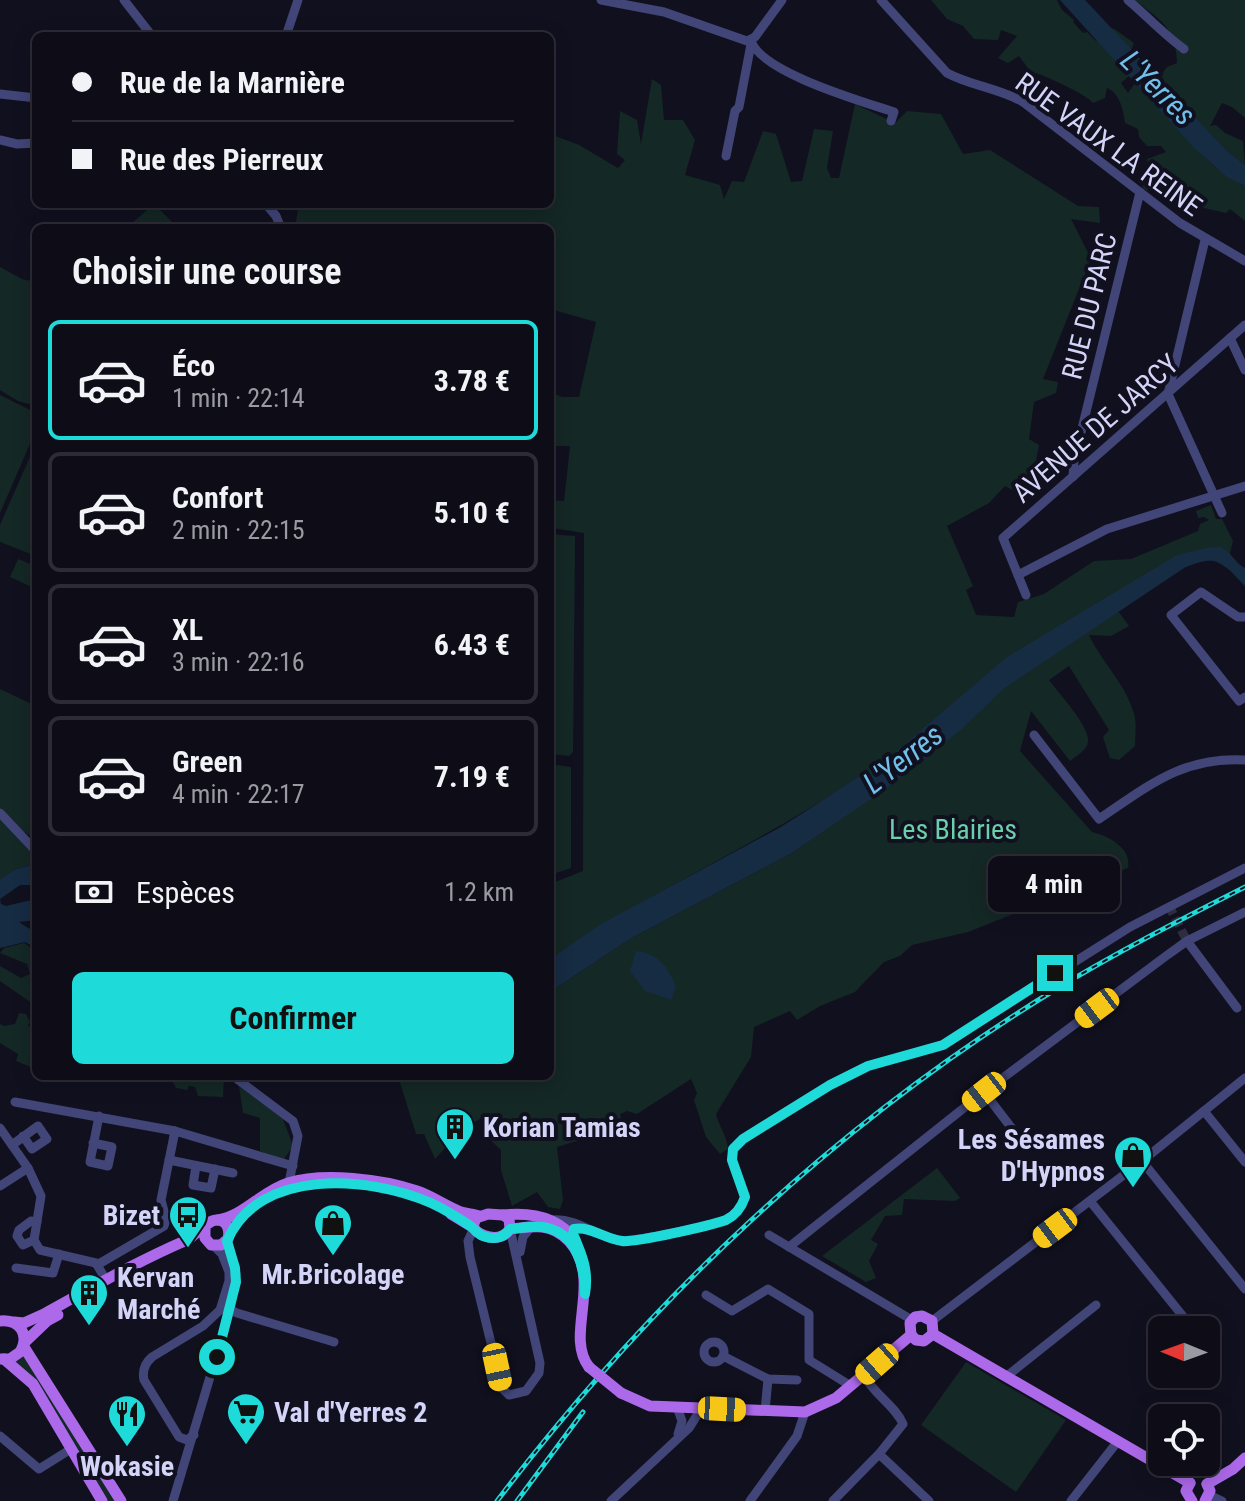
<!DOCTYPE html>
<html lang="fr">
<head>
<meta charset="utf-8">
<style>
  :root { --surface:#0d0c17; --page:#161520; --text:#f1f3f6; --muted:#9a9ba1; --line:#2d2c36; --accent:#1edad8 }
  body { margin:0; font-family:"Roboto Condensed",sans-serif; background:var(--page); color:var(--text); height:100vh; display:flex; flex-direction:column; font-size:30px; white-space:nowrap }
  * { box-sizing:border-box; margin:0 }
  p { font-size:26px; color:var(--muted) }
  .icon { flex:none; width:44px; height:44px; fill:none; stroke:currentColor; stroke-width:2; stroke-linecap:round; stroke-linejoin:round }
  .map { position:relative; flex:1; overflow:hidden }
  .side { position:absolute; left:32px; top:224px; width:522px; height:856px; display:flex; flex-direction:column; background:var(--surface); border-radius:12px; box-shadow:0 4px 20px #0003,0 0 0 2px var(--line) }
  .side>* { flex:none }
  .top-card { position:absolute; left:32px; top:32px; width:522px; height:176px; border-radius:12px; box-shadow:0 4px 20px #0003,0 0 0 2px var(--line); display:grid; align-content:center; height:176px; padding:0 40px; background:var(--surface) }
  .needle { width:52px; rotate:271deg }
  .controls { position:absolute; left:1148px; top:1316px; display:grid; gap:16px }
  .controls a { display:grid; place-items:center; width:72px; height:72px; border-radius:12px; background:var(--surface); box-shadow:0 4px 20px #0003,0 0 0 2px var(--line); font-size:40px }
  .end { position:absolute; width:36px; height:36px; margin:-18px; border:10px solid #1edad8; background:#111; box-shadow:0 0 0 4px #111 }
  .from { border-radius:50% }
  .bubble { position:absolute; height:56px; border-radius:12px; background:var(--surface); box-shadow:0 4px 20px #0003,0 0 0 2px var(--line); font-size:26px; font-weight:700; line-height:56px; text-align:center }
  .car { position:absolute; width:24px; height:48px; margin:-24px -12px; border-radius:10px; box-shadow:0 0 6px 2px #0007; background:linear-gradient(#f5c518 24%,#345 0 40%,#f5c518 0 76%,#345 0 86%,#f5c518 0) }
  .top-card b { display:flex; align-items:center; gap:28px; height:76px; font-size:30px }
  .top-card b+b { border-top:2px solid var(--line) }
  .top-card i { width:20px; height:20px; background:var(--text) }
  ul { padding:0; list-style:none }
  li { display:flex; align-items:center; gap:24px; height:120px; margin:0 16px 12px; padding:0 24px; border:4px solid var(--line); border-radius:12px }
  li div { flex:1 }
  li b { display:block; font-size:30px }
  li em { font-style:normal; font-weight:700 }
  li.current { border-color:var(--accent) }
  li>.icon { width:72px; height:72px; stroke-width:1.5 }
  h2 { padding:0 40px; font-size:36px; line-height:96px }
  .pay { display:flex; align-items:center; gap:20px; height:88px; padding:0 40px; font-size:30px }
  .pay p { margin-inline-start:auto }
  .action { display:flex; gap:16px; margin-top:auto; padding:16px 40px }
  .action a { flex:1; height:92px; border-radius:12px; background:var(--accent); color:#111; font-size:32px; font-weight:700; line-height:92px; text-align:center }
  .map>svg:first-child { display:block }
  .green { fill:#142825 }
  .water { fill:#162c43 }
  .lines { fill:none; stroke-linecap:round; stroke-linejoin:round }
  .minor-tunnel { stroke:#2e2d40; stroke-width:9; stroke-dasharray:9 4.5; stroke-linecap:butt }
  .minor { stroke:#414578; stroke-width:9 }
  .major { stroke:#ac69ea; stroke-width:11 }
  .rail-casing { stroke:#1edad8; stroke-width:5 }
  .rail { stroke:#11101f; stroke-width:2; stroke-dasharray:6; stroke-linecap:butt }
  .major-bridge { stroke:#ac69ea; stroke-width:11 }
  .route { stroke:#1edad8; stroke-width:10 }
  .labels { text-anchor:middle; stroke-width:8; stroke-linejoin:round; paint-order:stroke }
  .street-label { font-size:28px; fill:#d4d4f9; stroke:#11101f }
  .park-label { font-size:28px; fill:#6acfaa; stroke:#11101f }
  .poi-label { font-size:28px; font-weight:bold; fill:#d4d4f9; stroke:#11101f; text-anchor:start }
  .water-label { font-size:30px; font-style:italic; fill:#70c0eb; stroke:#11101f }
</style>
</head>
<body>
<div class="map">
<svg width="1245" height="1501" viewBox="0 0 1245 1501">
  <rect width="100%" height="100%" fill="#11101f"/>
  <g class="green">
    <path d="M931,0H1057L1062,10L1074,20L1073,22L1083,33L1087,32L1096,41L1111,37L1113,28L1134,43L1123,70L1129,76L1121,83L1128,93L1135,83C1171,118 1199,163 1245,186V221L1230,209L1226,213L1204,208L1175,185L1156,180L1147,191L1142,187L1151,175L1147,159L1166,152L1161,146H1147L1139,137L1138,129L1125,123C1123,110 1120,93 1107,88L1105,98L1093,103C1087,95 1048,77 1036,73L1028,77L1027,67L1019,56L1008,63L998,58L1017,36L1001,30L998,40L974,39L963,26L947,19Z"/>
    <path d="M1135,0H1245V118L1232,107L1222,103L1210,126L1216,125L1225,133L1243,141L1245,165L1226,150L1158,79L1167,67L1177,63C1176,27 1160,20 1135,0Z"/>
    <path d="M652,79L661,85L664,120H683L695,140L685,175L720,185L724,199L732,181L744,182L763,131L776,134L791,182L802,181L814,129L833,131L827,168L831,178H839L855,104L895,123L907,111L941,114L963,154L990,150L1078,206L1099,207L1100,223L1071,219L1091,259L1043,379L1058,382L1056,393L1034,402L1029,439L1039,445L1032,482L1018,493L1005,486L989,503L947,526L973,586L966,590L976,615L1014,617L1018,602L1044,594L1094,561L1131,559L1198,531L1200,524L1209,520L1204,517L1198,518L1196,511L1211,505L1216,519H1222L1233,541L1228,561L1230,570L1204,554L1118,611L1129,626L1111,636L1089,635C1102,663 1126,684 1134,714C1137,723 1135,736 1135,746L1119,760L1110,758L1103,737L1109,730L1069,666L1049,680C1058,693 1090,726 1088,742C1087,750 1076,756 1070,761L1031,711L1020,751L1092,832C1109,836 1132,848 1128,868L968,932L912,945L900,956L884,962L855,992L820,1006L797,1020L790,1011L754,1027L751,1057L716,1114C719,1127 727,1135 728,1149L720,1154L706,1137L694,1100L697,1093L691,1079L637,1114L627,1111L620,1114L621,1118L589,1127L580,1140L557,1147L563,1200L560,1209L548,1207L537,1192L512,1206L501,1170V1150L485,1135V1116L471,1124L441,1121L439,1139L445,1148L435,1159L424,1134H416L398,1076H550V992L630,939L792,853L851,812L833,794C740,852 641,898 550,959V884L583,871L584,533L552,528L550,500L564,501L570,446H550V392L562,397H579L596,322L550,309V228L290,227L296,221L299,204H550V134L579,145L618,168L625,160L617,154L620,111L637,120L641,144Z"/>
    <path d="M154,204L173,223V228H130L131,224Z"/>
    <path d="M0,267L22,279L36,282V406L18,401L0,390Z"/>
    <path d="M0,395L36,413V430L0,513Z"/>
    <path d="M36,443V556L0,542V525Z"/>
    <path d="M550,534L575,536L573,752L569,756L550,754Z"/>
    <path d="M18,559L36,566V589L10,577Z"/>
    <path d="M0,689L36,706V840L0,814Z"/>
    <path d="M550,764L571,767V868L550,875Z"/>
    <path d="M0,818L36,857V864L16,869L0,879Z"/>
    <path d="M24,943L36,951V1006L0,981V966L21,978L30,974L27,964L0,953L4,948Z"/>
    <path d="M19,1013L26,1014L30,1022L28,1026L36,1029V1059L33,1068L16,1061L18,1054L0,1043V1024L4,1026L15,1024Z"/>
    <path d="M170,1076H224L223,1097L198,1096L195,1087L189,1086L187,1090L176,1088Z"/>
    <path d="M239,1086L283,1119L293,1146L282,1162L260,1151V1118L243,1113Z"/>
    <path d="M937,1168L960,1198L955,1201L904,1199L902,1215L885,1216L871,1240L878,1244L869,1261L876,1278L866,1282L822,1256Z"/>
    <path d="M25,1355L117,1501H106L15,1362Z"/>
    <path d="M966,1362L1066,1420L1016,1492L921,1425Z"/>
  </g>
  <g class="water">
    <path d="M1060,0H1085L1226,150L1245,165V186L1227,177L1194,148Z"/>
    <path d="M1221,547C1232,553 1236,564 1245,568V586C1222,562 1218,553 1184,568L1002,690L962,729L887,788L792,853L630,939L550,992V959L601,924L779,828L817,804L892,755L1007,657L1177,555L1206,548Z"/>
    <path d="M36,864V885H20L0,899L1,904L6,906L36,899V920L19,922C33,932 36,928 36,948L25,942L0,948V879L16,869Z"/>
    <path d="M636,951C658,953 668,967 676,987L671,1000L645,991L630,971Z"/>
  </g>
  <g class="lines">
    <path class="minor-tunnel" d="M1169,906L1187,941"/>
    <g class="minor">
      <path d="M124,0L152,36"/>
      <path d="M601,0L664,12L747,41L755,37L782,0"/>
      <path d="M881,0L947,73C971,86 999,88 1023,102L1180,223L1245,261"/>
      <path d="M1128,0C1147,16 1163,34 1184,49"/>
      <path d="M286,36L298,0"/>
      <path d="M751,40C759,72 864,102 894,112L891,121"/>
      <path d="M0,94L36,98"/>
      <path d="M0,140L17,144L36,143"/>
      <path d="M726,156L735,111L739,107L751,44"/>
      <path d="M266,204L276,216L281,228"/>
      <path d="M1205,240L1168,394L1222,513"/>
      <path d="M1230,338L1245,370"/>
      <path d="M1073,477L1074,461L1140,192"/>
      <path d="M1018,575L1107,529L1245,486"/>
      <path d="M1026,595L1003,538L1245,325"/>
      <path d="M1245,617H1238L1201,592L1171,615L1239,701L1245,697"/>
      <path d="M1034,735L1099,819C1148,786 1183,756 1245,760"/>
      <path d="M0,813L36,851"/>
      <path d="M1187,941L1237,1008"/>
      <path d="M233,1076L293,1121L298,1136L289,1183"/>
      <path d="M984,1092L1020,1139"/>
      <path d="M15,1102L175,1131L293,1166"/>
      <path d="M1204,1111L1245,1162"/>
      <path d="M0,1128L28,1168L41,1196L34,1240L40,1250L96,1263L106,1280"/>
      <path d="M93,1143L112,1147L108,1166L90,1162L99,1116"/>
      <path d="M12,1145L38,1126L47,1139L32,1149L23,1136"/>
      <path d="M169,1160L233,1173"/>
      <path d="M1142,1161L1245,1289"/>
      <path d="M196,1166L193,1185L211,1188L215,1169"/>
      <path d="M0,1186L28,1168"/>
      <path d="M1090,1201L1194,1330"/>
      <path d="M553,1220C577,1218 595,1236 617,1240C631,1243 712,1226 726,1220C736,1215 742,1206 745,1197L732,1160L733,1149L743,1139L830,1085L868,1066L943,1045L1130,927L1245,868"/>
      <path d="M474,1228L468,1241L470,1257L502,1388L509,1395L526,1391L539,1373L540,1363L510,1229"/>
      <path d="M769,1235L912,1320"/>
      <path d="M34,1240L23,1245L17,1236L19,1230L31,1221L37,1222"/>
      <path d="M789,1247L984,1092L1166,956L1187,941L1245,912"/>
      <path d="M520,1252L523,1237L531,1227"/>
      <path d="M97,1265L164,1226L166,1219L161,1200L175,1131"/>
      <path d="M16,1268L53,1273L59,1254"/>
      <path d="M706,1295L732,1311L768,1289L809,1314V1360L851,1386"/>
      <path d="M227,1308L237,1313L334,1342"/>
      <path d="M932,1321L1142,1161L1245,1078"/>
      <circle cx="714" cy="1352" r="10"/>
      <path d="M1206,1345L1211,1351"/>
      <path d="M723,1356L768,1379L797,1380"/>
      <path d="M1007,1376L1096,1305"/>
      <path d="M677,1407L682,1421L678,1434"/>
      <path d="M765,1411L768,1379"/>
      <path d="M194,1435L187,1440L179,1437L144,1380C142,1371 144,1364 152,1357L203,1326L220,1310L229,1281V1272L222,1254L214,1246"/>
      <path d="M0,1436L39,1469L71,1449"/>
      <path d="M879,1454L929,1501"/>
      <path d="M1209,1495L1222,1501"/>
      <path d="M173,1501L230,1310L236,1274L227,1241"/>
      <path d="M611,1501L689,1428L701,1409"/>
      <path d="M750,1501L797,1436L805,1412"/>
      <path d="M833,1501L879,1454L903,1424C895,1405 873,1394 864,1375"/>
      <path d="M1071,1501L1118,1441"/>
    </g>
    <g class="major">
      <path d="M451,1214L474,1228"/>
      <path d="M488,1214L503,1215L509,1219L510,1229C502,1241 487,1239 476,1231L473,1226L476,1218Z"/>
      <path d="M503,1215C531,1212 558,1217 575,1240"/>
      <path d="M218,1220C244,1216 262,1191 288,1183C323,1172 383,1179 417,1191C432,1196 446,1206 461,1212C467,1214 474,1214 479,1216"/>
      <path d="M510,1229C521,1228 532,1226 542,1227C552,1228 562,1234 569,1241C604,1280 564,1335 589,1367"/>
      <path d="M0,1321C20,1319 30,1335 20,1352L10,1359H1"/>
      <path d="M14,1322L24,1323L44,1314C91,1288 138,1261 187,1240C197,1235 207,1219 218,1220C228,1221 230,1231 228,1239L221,1245H211L205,1238V1227"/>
      <path d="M933,1334L1190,1483"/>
      <path d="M911,1335L910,1323L915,1317L922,1316L932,1321L933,1334"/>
      <path d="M911,1335L916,1340L924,1341L933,1334"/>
      <path d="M25,1342L47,1321L58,1315"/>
      <path d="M24,1347L121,1501"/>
      <path d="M4,1359L33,1384L102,1501"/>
      <path d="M621,1393L650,1406L805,1412L836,1398L911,1335"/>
      <path d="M1190,1483L1186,1491L1192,1501"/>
      <path d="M1207,1484L1233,1469L1245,1458"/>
      <path d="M1205,1501L1210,1491L1207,1484"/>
    </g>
    <defs>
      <g id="rail">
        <path d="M497,1501C650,1300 837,1123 1053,991C1115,953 1180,920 1245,887"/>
        <path d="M517,1501L583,1412"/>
      </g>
    </defs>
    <use href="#rail" class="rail-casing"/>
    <use href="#rail" class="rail"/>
    <path class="major-bridge" d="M589,1367L621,1393"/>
  </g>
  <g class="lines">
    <path class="route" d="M217,1357L236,1282L235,1268L227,1241C259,1167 369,1176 431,1203C444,1209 457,1217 469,1225C474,1228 477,1234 483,1236C494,1240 504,1238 510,1229C521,1228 533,1226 543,1227C576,1232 585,1266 585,1294C589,1270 582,1255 573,1234L574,1229C591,1226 605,1239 622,1241C635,1243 712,1225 726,1220C736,1215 742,1206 745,1197L732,1160L733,1149L743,1139L830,1085L868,1066L943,1045L1055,973"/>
  </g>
  <defs>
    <symbol id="building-pin" viewBox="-11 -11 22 30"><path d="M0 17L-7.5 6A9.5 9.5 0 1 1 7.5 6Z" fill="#1edad8" stroke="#11101f"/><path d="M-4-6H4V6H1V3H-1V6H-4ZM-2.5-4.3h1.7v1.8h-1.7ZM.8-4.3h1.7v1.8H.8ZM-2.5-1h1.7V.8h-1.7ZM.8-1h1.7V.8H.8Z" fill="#111"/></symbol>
    <symbol id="shop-pin" viewBox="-11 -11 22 30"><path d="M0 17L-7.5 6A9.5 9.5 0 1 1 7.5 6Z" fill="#1edad8" stroke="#11101f"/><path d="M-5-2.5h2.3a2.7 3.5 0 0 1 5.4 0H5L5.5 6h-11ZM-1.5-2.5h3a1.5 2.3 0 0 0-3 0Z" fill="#111"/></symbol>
    <symbol id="bus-pin" viewBox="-11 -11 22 30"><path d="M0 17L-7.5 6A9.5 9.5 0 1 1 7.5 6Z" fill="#1edad8" stroke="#11101f"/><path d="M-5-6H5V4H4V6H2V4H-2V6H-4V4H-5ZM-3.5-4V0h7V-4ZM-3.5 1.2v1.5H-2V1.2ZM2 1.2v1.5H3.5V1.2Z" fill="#111"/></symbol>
    <symbol id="supermarket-pin" viewBox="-11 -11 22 30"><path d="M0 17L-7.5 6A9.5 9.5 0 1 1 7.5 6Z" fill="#1edad8" stroke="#11101f"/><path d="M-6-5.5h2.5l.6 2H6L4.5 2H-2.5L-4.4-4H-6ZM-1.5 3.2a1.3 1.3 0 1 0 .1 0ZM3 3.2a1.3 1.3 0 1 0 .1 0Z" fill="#111"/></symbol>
    <symbol id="restaurant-pin" viewBox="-11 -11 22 30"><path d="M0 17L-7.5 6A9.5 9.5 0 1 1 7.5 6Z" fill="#1edad8" stroke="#11101f"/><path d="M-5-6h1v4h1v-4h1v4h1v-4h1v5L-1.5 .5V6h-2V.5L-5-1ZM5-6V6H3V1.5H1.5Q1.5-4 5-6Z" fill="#111"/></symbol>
  </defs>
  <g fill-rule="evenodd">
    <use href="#building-pin" x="433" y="1105" width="44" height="60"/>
    <use href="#shop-pin" x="1111" y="1133" width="44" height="60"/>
    <use href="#bus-pin" x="166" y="1193" width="44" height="60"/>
    <use href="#shop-pin" x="311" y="1201" width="44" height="60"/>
    <use href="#building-pin" x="67" y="1271" width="44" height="60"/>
    <use href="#supermarket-pin" x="224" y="1390" width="44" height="60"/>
    <use href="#restaurant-pin" x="105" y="1392" width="44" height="60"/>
  </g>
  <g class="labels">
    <g class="street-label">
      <text transform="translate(1109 144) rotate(36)" y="10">RUE VAUX LA REINE</text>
      <text transform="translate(1089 306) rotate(-76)" y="10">RUE DU PARC</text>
      <text transform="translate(1095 428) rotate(-41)" y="10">AVENUE DE JARCY</text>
    </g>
    <g class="park-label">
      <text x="953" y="839">Les Blairies</text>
    </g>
    <g class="poi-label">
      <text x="483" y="1137">Korian Tamias</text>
      <text x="1105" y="1149" text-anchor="end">Les Sésames<tspan x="1105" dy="32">D'Hypnos</tspan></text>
      <text x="160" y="1225" text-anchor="end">Bizet</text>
      <text x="333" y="1284" text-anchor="middle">Mr.Bricolage</text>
      <text x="117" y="1287">Kervan<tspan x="117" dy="32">Marché</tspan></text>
      <text x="274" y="1422">Val d'Yerres 2</text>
      <text x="127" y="1476" text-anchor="middle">Wokasie</text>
    </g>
    <g class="water-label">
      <text transform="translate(1158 88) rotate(45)" y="10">L'Yerres</text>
      <text transform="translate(903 759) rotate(-38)" y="10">L'Yerres</text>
    </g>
  </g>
</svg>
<div class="controls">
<a><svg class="needle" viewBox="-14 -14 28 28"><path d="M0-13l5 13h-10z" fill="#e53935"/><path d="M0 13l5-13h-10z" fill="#9a9ba1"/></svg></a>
<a><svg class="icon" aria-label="locate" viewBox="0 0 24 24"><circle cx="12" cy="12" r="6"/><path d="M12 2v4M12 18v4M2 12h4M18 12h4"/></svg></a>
</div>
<i class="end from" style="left:217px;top:1357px"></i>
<i class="end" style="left:1055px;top:973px"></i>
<div class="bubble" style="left:988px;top:856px;width:132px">4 min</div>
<i class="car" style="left:1097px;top:1008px;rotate:233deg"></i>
<i class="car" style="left:984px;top:1092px;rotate:232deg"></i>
<i class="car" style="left:1055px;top:1228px;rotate:233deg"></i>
<i class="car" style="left:877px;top:1364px;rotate:229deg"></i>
<i class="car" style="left:497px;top:1367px;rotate:168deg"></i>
<i class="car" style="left:722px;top:1409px;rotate:93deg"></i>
<div class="top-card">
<b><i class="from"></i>Rue de la Marnière</b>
<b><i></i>Rue des Pierreux</b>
</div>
<section class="side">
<h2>Choisir une course</h2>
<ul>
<li class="current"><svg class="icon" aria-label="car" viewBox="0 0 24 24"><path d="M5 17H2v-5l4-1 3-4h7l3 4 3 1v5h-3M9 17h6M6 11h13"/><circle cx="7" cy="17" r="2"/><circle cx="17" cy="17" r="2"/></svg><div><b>Éco</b><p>1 min · 22:14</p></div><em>3.78 €</em></li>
<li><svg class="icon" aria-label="car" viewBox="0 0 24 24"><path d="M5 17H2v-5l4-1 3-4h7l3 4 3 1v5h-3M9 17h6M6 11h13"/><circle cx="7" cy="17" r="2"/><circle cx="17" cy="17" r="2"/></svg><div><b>Confort</b><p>2 min · 22:15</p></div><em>5.10 €</em></li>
<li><svg class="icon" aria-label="car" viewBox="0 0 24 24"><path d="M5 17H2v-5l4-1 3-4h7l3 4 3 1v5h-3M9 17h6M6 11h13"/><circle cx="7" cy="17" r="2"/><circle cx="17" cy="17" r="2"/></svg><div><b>XL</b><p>3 min · 22:16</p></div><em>6.43 €</em></li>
<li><svg class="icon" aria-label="car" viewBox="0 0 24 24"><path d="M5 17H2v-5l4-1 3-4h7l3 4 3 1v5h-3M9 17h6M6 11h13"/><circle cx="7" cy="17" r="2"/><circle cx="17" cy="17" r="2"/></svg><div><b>Green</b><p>4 min · 22:17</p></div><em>7.19 €</em></li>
</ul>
<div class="pay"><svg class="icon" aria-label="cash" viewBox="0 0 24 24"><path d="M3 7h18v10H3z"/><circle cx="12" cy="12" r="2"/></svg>Espèces<p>1.2 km</p></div>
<div class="action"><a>Confirmer</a></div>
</section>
</div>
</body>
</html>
